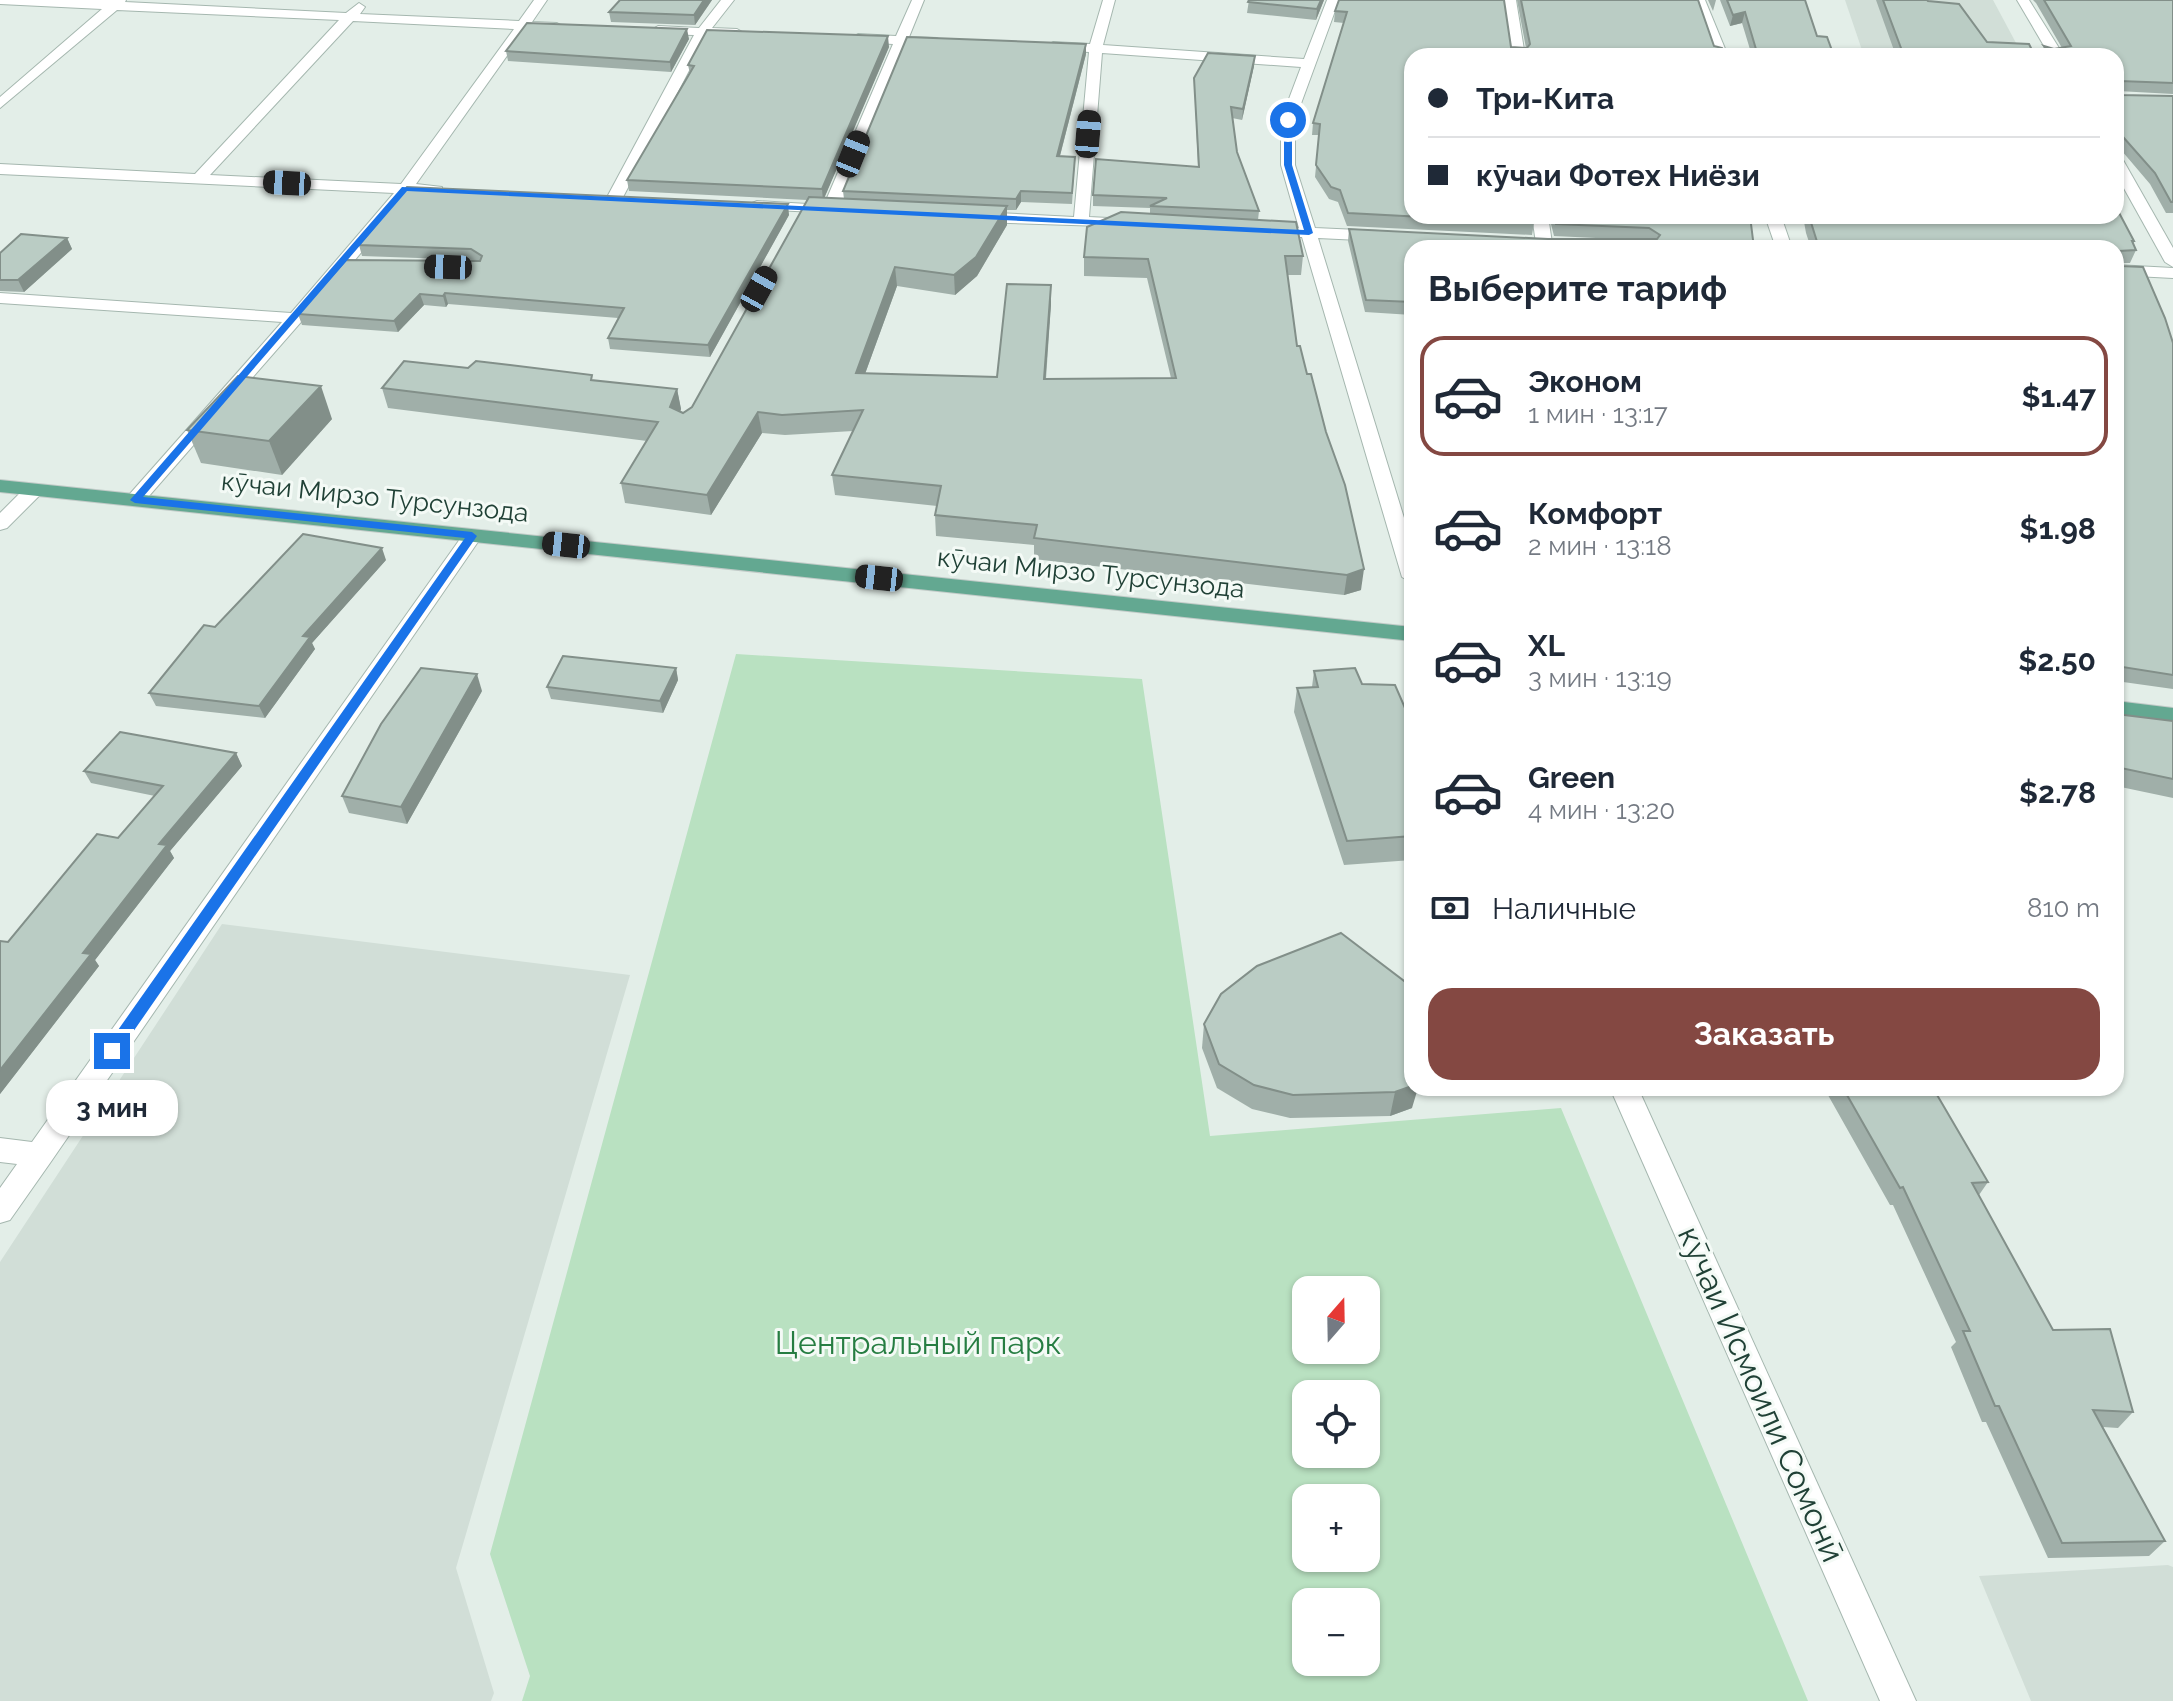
<!DOCTYPE html>
<html lang="ru">
<head>
<meta charset="utf-8">
<style>
  :root { --surface:#fff; --page:#f6f6f7; --text:#1f2937; --muted:#747a83; --line:#e0e1e3; --accent:#844842 }
  body { margin:0; font-family:Raleway,sans-serif; background:var(--page); color:var(--text); height:100vh; display:flex; flex-direction:column; font-size:30px; white-space:nowrap }
  * { box-sizing:border-box; margin:0 }
  p { font-size:26px; color:var(--muted) }
  .icon { flex:none; width:44px; height:44px; fill:none; stroke:currentColor; stroke-width:2; stroke-linecap:round; stroke-linejoin:round }
  .map { position:relative; flex:1; overflow:hidden }
  .drawer { position:absolute; left:1404px; top:240px; width:720px; height:856px; display:flex; flex-direction:column; background:var(--surface); border-radius:24px; box-shadow:0 2px 6px #0004 }
  .drawer>* { flex:none }
  .banner { position:absolute; left:1404px; top:48px; width:720px; height:176px; border-radius:24px; box-shadow:0 2px 6px #0004; display:grid; align-content:center; height:176px; padding:0 24px; background:var(--surface) }
  .needle { width:52px; rotate:20deg }
  .fabs { position:absolute; left:1292px; top:1276px; display:grid; gap:16px }
  .fabs a { display:grid; place-items:center; width:88px; height:88px; border-radius:16px; background:var(--surface); box-shadow:0 2px 6px #0004; font-size:40px }
  .end { position:absolute; width:36px; height:36px; margin:-18px; border:10px solid #1a73e8; background:#fff; box-shadow:0 0 0 4px #fff }
  .from { border-radius:50% }
  .bubble { position:absolute; height:56px; border-radius:24px; background:var(--surface); box-shadow:0 2px 6px #0004; font-size:26px; font-weight:700; line-height:56px; text-align:center }
  .car { position:absolute; width:24px; height:48px; margin:-24px -12px; border-radius:10px; box-shadow:0 0 6px 2px #0007; background:linear-gradient(#222 24%,#8ab4d8 0 40%,#222 0 76%,#8ab4d8 0 86%,#222 0) }
  .banner b { display:flex; align-items:center; gap:28px; height:76px; font-size:30px }
  .banner b+b { border-top:2px solid var(--line) }
  .banner i { width:20px; height:20px; background:var(--text) }
  ul { padding:0; list-style:none }
  li { display:flex; align-items:center; gap:24px; height:120px; margin:0 16px 12px; padding:0 8px; border:4px solid transparent; border-radius:24px }
  li div { flex:1 }
  li b { display:block; font-size:30px }
  li em { font-style:normal; font-weight:700 }
  li.current { border-color:var(--accent) }
  li>.icon { width:72px; height:72px; stroke-width:1.5 }
  h2 { padding:0 24px; font-size:36px; line-height:96px }
  .pay { display:flex; align-items:center; gap:20px; height:88px; padding:0 24px; font-size:30px }
  .pay p { margin-inline-start:auto }
  .cta { display:flex; gap:16px; margin-top:auto; padding:16px 24px }
  .cta a { flex:1; height:92px; border-radius:24px; background:var(--accent); color:#fff; font-size:32px; font-weight:700; line-height:92px; text-align:center }
  .map>svg:first-child { display:block }
  .built { fill:#d1ded7 }
  .green { fill:#b9e1c1; fill-rule:evenodd }
  .lines { fill:none; stroke-linecap:round; stroke-linejoin:round }
  .minor-casing { stroke:#a5b7af; stroke-width:2 }
  .major-casing { stroke:#c1cac7; stroke-width:2 }
  .minor { fill:#fff; fill-rule:evenodd }
  .major { fill:#63a891; fill-rule:evenodd }
  .wall { fill:#a0afa9 }
  .shaded-wall { fill:#828f89 }
  .building { fill:#baccc4; stroke:#828f89; stroke-width:2 }
  .route { fill:#1a73e8 }
  .labels { text-anchor:middle; stroke-width:6; stroke-linejoin:round; paint-order:stroke }
  .street-label { font-size:26px; fill:#204136; stroke:#f4faf6 }
  .near-park-label { font-size:32px; fill:#267d42; stroke:#f4faf6 }
  .near-street-label { font-size:32px; fill:#204136; stroke:#f4faf6 }
</style>
</head>
<body>
<div class="map">
<svg width="2173" height="1701" viewBox="0 0 2173 1701">
  <rect width="100%" height="100%" fill="#e3eee8"/>
  <g class="built">
    <path d="M1845,0H1993L2023,56H1864Z"/>
    <path d="M222,924L630,975L456,1568L494,1693L491,1701H0V1262Z"/>
    <path d="M2168,1565L2173,1567V1701H2031L1979,1576Z"/>
  </g>
  <path class="green" d="M736,654L1142,679L1210,1136L1561,1108L1808,1701H522L530,1676L490,1554ZM1306,1290H1366V1350H1306ZM1306,1394H1366V1454H1306ZM1306,1498H1366V1558H1306ZM1306,1602H1366V1662H1306Z"/>
  <g class="lines">
    <defs>
      <g id="minor">
        <path d="M0,0H126L125,2L346,13L359,3L365,7L360,14L519,21L534,0H547L532,22L557,23L564,27L557,31L526,29L416,184L442,187V193H410L350,266L142,504H128L125,500L128,496L282,322L0,303V293L291,313L394,193L0,174V164L195,174L339,20L117,10L0,108V97L102,9L0,4ZM353,21L514,29L401,184L210,175Z"/>
        <path d="M721,0H734L712,28L737,29L744,33L737,37L707,36L622,199L619,202H609L606,199L694,35L658,34L651,30L658,26L699,28Z"/>
        <path d="M912,0H924L909,37L937,38L944,42L937,46L906,44L839,213L752,209V203L757,201L824,205L893,44L858,42L851,38L858,34L896,36Z"/>
        <path d="M1103,0H1115L1103,45L1304,59L1327,0H1339L1295,120V165L1315,228L1380,231L1388,236L1380,241L1318,238L1412,544V583L1402,577L1302,237L1265,236L1257,231L1265,226L1299,228L1281,165V120L1301,67L1102,53L1089,217L1128,219L1134,221V227L977,222L969,217L977,212L1074,217L1089,52L1053,50L1046,46L1053,42L1090,44Z"/>
        <path d="M1504,0H1516L1525,56H1511Z"/>
        <path d="M1693,0H1705L1728,56H1714Z"/>
        <path d="M2017,0H2029L2064,56H2050Z"/>
        <path d="M2116,156L2123,160L2173,248V267L2165,262L2116,174Z"/>
        <path d="M1532,216H1548L1552,243L1550,246L1544,248L1536,243Z"/>
        <path d="M1765,216H1781L1792,248H1776Z"/>
        <path d="M2116,265L2173,268V278L2116,275Z"/>
        <path d="M34,484L44,490L41,494L7,528L0,530V513L27,486Z"/>
        <path d="M472,530L482,536L50,1163L10,1220L0,1223V1188L17,1164L0,1162V1138L32,1142L465,532Z"/>
        <path d="M1610,1088H1638L1916,1701H1880Z"/>
      </g>
      <g id="major">
        <path d="M0,480L1412,627V641L0,492Z"/>
        <path d="M2116,701L2173,708V722L2116,715Z"/>
      </g>
    </defs>
    <use href="#minor" class="minor-casing"/>
    <use href="#major" class="major-casing"/>
    <use href="#minor" class="minor"/>
    <use href="#major" class="major"/>
  </g>
  <g class="wall">
    <path d="M712,0L695,25L611,22L609,12Z"/>
    <path d="M1249,0H1324L1316,20L1247,13Z"/>
    <path d="M1339,0L1511,47L1526,48L1517,0H1698L1714,46L1412,56L1534,223L1532,235L1347,226L1338,202L1329,199L1315,177L1319,135H1312L1313,123L1344,23L1334,22L1335,11Z"/>
    <path d="M1708,0H1716L1713,11Z"/>
    <path d="M1720,0H1805L1817,36L1834,56H1752L1742,23L1730,26Z"/>
    <path d="M1876,0H1927L1987,42L2035,56H1896Z"/>
    <path d="M2033,0H2173V94L2118,91L2120,95L2173,96V213H2166L2150,184L2116,144V56H2040L2044,46L2054,49L2062,48L2036,3Z"/>
    <path d="M689,39L671,72L508,61L506,51Z"/>
    <path d="M889,47L824,198L844,199L843,191L1086,54L1060,156L1075,157L1072,204L1021,202L1016,210H1007V225L977,276L955,295L897,286L865,374L997,377L1051,285V304L1046,379L1171,378L1147,278L1084,276V257L1150,214V208L1093,206V195L1198,167L1194,78L1254,66L1242,120L1232,118L1237,152L1259,211L1258,220L1303,256L1301,275H1287L1297,346L1361,590L1344,595L1034,559V545L936,536L935,515L937,506L835,495L832,475L853,431L785,435L762,433L711,515L625,503L621,483L647,441L388,408L382,388L593,380L677,389L681,409L680,412L683,413L692,407L807,200L629,191L627,180L690,74L688,65Z"/>
    <path d="M789,215L710,357L610,349L608,338L618,318L448,304L446,307L424,305L398,332L302,325L298,314L476,261L474,260L362,256L359,245Z"/>
    <path d="M1549,216H1750L1754,248H1412V315L1365,312L1348,241L1349,229L1548,239H1617L1554,236Z"/>
    <path d="M1803,216H2116L2134,241L2133,244L2136,250L2130,263H2119L2173,343V689L2116,681V248H1811L1806,233Z"/>
    <path d="M67,238L72,249L24,292L0,291V253Z"/>
    <path d="M332,419L282,475L201,463L187,430Z"/>
    <path d="M386,560L312,643L315,649L265,718L156,706L149,693L215,627Z"/>
    <path d="M676,668L678,680L663,713L551,699L547,687Z"/>
    <path d="M1314,671L1362,684L1412,724V860L1344,865L1294,712L1297,688L1312,687Z"/>
    <path d="M482,691L407,824L349,813L342,796Z"/>
    <path d="M2116,714L2173,721V798L2116,786Z"/>
    <path d="M236,753L242,766L170,851L174,858L95,960L99,966L0,1094V941L8,942L118,838L155,796L91,783L84,771Z"/>
    <path d="M1257,966L1412,1108L1390,1116L1290,1118L1252,1109L1217,1088L1202,1048L1204,1024Z"/>
    <path d="M1824,1088H1933L1988,1182L1979,1195L2053,1330L2133,1412L2118,1428L2103,1427L2165,1541L2149,1556L2048,1558L1986,1422H1982L1951,1347L1956,1342L1893,1205H1890Z"/>
  </g>
  <g class="shaded-wall">
    <path d="M704,0H712L695,25L694,15Z"/>
    <path d="M1321,0H1324L1316,20L1317,9Z"/>
    <path d="M1745,12L1742,23L1730,26L1733,15Z"/>
    <path d="M687,29L689,39L671,72L670,62Z"/>
    <path d="M888,36L889,47L823,201L822,189Z"/>
    <path d="M1086,44V54L1057,167V156Z"/>
    <path d="M1255,56L1254,66L1242,120L1243,109Z"/>
    <path d="M1021,191V202L1016,210V199Z"/>
    <path d="M788,204L789,215L710,357L708,345Z"/>
    <path d="M1007,206V225L977,276L955,295L954,275Z"/>
    <path d="M67,238L72,249L24,292L18,280Z"/>
    <path d="M895,267L897,286L858,393L856,373Z"/>
    <path d="M1051,285V304L1044,399V379Z"/>
    <path d="M445,293L448,304L446,307L443,296Z"/>
    <path d="M420,294L424,305L398,332L394,321Z"/>
    <path d="M321,386L332,419L282,475L269,441Z"/>
    <path d="M677,389L681,409L674,428L670,407Z"/>
    <path d="M758,412L762,433L711,515L707,495Z"/>
    <path d="M382,548L386,560L312,643L315,649L265,718L259,706L303,636Z"/>
    <path d="M1364,569L1361,590L1344,595L1347,575Z"/>
    <path d="M676,668L678,680L663,713L660,701Z"/>
    <path d="M477,674L482,691L407,824L401,807Z"/>
    <path d="M236,753L242,766L170,851L174,858L95,960L99,966L0,1094V1070L159,844Z"/>
    <path d="M1412,1086V1088H1418L1412,1108L1390,1116L1395,1092Z"/>
  </g>
  <g class="building">
    <path d="M620,0H704L694,15L609,12Z"/>
    <path d="M1249,0H1321L1317,9L1248,2Z"/>
    <path d="M1339,0H1504L1511,47L1527,48L1530,44L1521,0H1698L1714,46L1722,48L1723,56H1412V216H1533L1534,223L1348,213L1340,190L1331,187L1316,165L1320,124L1313,123L1347,12L1335,11Z"/>
    <path d="M1727,0H1805L1817,36L1827,37L1834,56H1758L1745,12L1733,15Z"/>
    <path d="M1883,0H1927L1928,1L1959,4L1987,42L2029,44L2035,56H1904Z"/>
    <path d="M2044,0H2173V83L2120,81L2117,92L2120,95L2173,96V202H2171L2155,173L2116,129V56H2053L2044,46L2054,49L2071,46Z"/>
    <path d="M527,23L687,29L670,62L506,51Z"/>
    <path d="M707,30L888,36L822,189L627,180L694,66L688,65Z"/>
    <path d="M907,37L1086,44L1057,156L1075,157L1072,193L1021,191L1016,199L843,191Z"/>
    <path d="M1208,53L1255,56L1243,109L1231,107L1237,152L1259,211L1150,206L1167,198L1093,195L1096,159L1199,167L1194,78Z"/>
    <path d="M407,187L788,204L708,345L608,338L624,308L445,293L443,296L420,294L394,321L298,314L346,260L480,261L482,256L471,249L359,245Z"/>
    <path d="M809,197L1007,206L976,257L954,275L895,267L856,373L997,377L1007,284L1051,285L1044,379L1176,378L1148,259L1084,257L1087,227L1121,212L1296,222L1303,256H1285L1297,346H1300L1307,374H1311L1326,432L1345,485L1364,569L1347,575L1034,538L1037,525L935,515L941,486L832,475L863,410L782,415L758,412L707,495L621,483L658,422L382,388L404,361L468,368L476,361L592,375L591,380L677,389L670,407L683,413L692,407Z"/>
    <path d="M2116,207L2134,241H2132L2136,250L2119,251V263L2121,266L2143,267L2165,318L2173,343V675L2116,666V248H1819L1809,216H2116Z"/>
    <path d="M1554,216H1750L1754,248H1412V302L1366,300L1349,229L1548,239H1657L1660,235L1649,228L1556,224Z"/>
    <path d="M21,234L67,238L18,280H0V253Z"/>
    <path d="M238,376L321,386L269,441L187,430Z"/>
    <path d="M303,534L382,548L303,636L310,637L259,706L149,693L204,625L215,627Z"/>
    <path d="M563,656L676,668L660,701L547,687Z"/>
    <path d="M421,668L477,674L401,807L342,796L381,724Z"/>
    <path d="M1355,668L1362,684L1395,685L1412,724V836L1347,841L1297,688L1318,687L1314,671Z"/>
    <path d="M2116,714L2173,721V779L2116,767Z"/>
    <path d="M120,732L236,753L159,844L167,845L83,953L91,954L0,1070V941L8,942L97,834L118,838L163,786L84,771Z"/>
    <path d="M1341,933L1408,984L1412,992V1086L1395,1092L1293,1095L1254,1085L1219,1064L1204,1024L1221,994L1257,966Z"/>
    <path d="M1843,1088H1933L1988,1182L1972,1183L2053,1330L2110,1329L2133,1412L2093,1410L2165,1541L2062,1543L1999,1406H1995L1963,1331H1970L1903,1187L1900,1188Z"/>
  </g>
  <path class="route" d="M1288,118L1292,120V165L1313,233L1309,235L407,191L143,497L472,532L477,536L117,1055H106V1047L465,538L135,503L130,500L402,187L1304,230L1284,165V120Z"/>
  <g class="labels">
    <g class="street-label">
      <text transform="translate(375 497) rotate(6)" y="9">кӯчаи Мирзо Турсунзода</text>
      <text transform="translate(1091 573) rotate(6)" y="9">кӯчаи Мирзо Турсунзода</text>
    </g>
    <g class="near-park-label">
      <text x="918" y="1354">Центральный парк</text>
    </g>
    <g class="near-street-label">
      <text transform="translate(1761 1394) rotate(66)" y="11">кӯчаи Исмоили Сомонӣ</text>
    </g>
  </g>
</svg>
<div class="fabs">
<a><svg class="needle" viewBox="-14 -14 28 28"><path d="M0-13l5 13h-10z" fill="#e53935"/><path d="M0 13l5-13h-10z" fill="#747a83"/></svg></a>
<a><svg class="icon" aria-label="locate" viewBox="0 0 24 24"><circle cx="12" cy="12" r="6"/><path d="M12 2v4M12 18v4M2 12h4M18 12h4"/></svg></a>
<a>+</a>
<a>−</a>
</div>
<i class="end from" style="left:1288px;top:120px"></i>
<i class="end" style="left:112px;top:1051px"></i>
<div class="bubble" style="left:46px;top:1080px;width:132px">3 мин</div>
<i class="car" style="left:1088px;top:134px;rotate:5deg"></i>
<i class="car" style="left:853px;top:154px;rotate:22deg"></i>
<i class="car" style="left:287px;top:183px;rotate:273deg"></i>
<i class="car" style="left:448px;top:267px;rotate:272deg"></i>
<i class="car" style="left:759px;top:289px;rotate:29deg"></i>
<i class="car" style="left:566px;top:545px;rotate:276deg"></i>
<i class="car" style="left:879px;top:578px;rotate:276deg"></i>
<div class="banner">
<b><i class="from"></i>Три-Кита</b>
<b><i></i>кӯчаи Фотех Ниёзи</b>
</div>
<section class="drawer">
<h2>Выберите тариф</h2>
<ul>
<li class="current"><svg class="icon" aria-label="car" viewBox="0 0 24 24"><path d="M5 17H2v-5l4-1 3-4h7l3 4 3 1v5h-3M9 17h6M6 11h13"/><circle cx="7" cy="17" r="2"/><circle cx="17" cy="17" r="2"/></svg><div><b>Эконом</b><p>1 мин · 13:17</p></div><em>$1.47</em></li>
<li><svg class="icon" aria-label="car" viewBox="0 0 24 24"><path d="M5 17H2v-5l4-1 3-4h7l3 4 3 1v5h-3M9 17h6M6 11h13"/><circle cx="7" cy="17" r="2"/><circle cx="17" cy="17" r="2"/></svg><div><b>Комфорт</b><p>2 мин · 13:18</p></div><em>$1.98</em></li>
<li><svg class="icon" aria-label="car" viewBox="0 0 24 24"><path d="M5 17H2v-5l4-1 3-4h7l3 4 3 1v5h-3M9 17h6M6 11h13"/><circle cx="7" cy="17" r="2"/><circle cx="17" cy="17" r="2"/></svg><div><b>XL</b><p>3 мин · 13:19</p></div><em>$2.50</em></li>
<li><svg class="icon" aria-label="car" viewBox="0 0 24 24"><path d="M5 17H2v-5l4-1 3-4h7l3 4 3 1v5h-3M9 17h6M6 11h13"/><circle cx="7" cy="17" r="2"/><circle cx="17" cy="17" r="2"/></svg><div><b>Green</b><p>4 мин · 13:20</p></div><em>$2.78</em></li>
</ul>
<div class="pay"><svg class="icon" aria-label="cash" viewBox="0 0 24 24"><path d="M3 7h18v10H3z"/><circle cx="12" cy="12" r="2"/></svg>Наличные<p>810 m</p></div>
<div class="cta"><a>Заказать</a></div>
</section>
</div>
</body>
</html>
